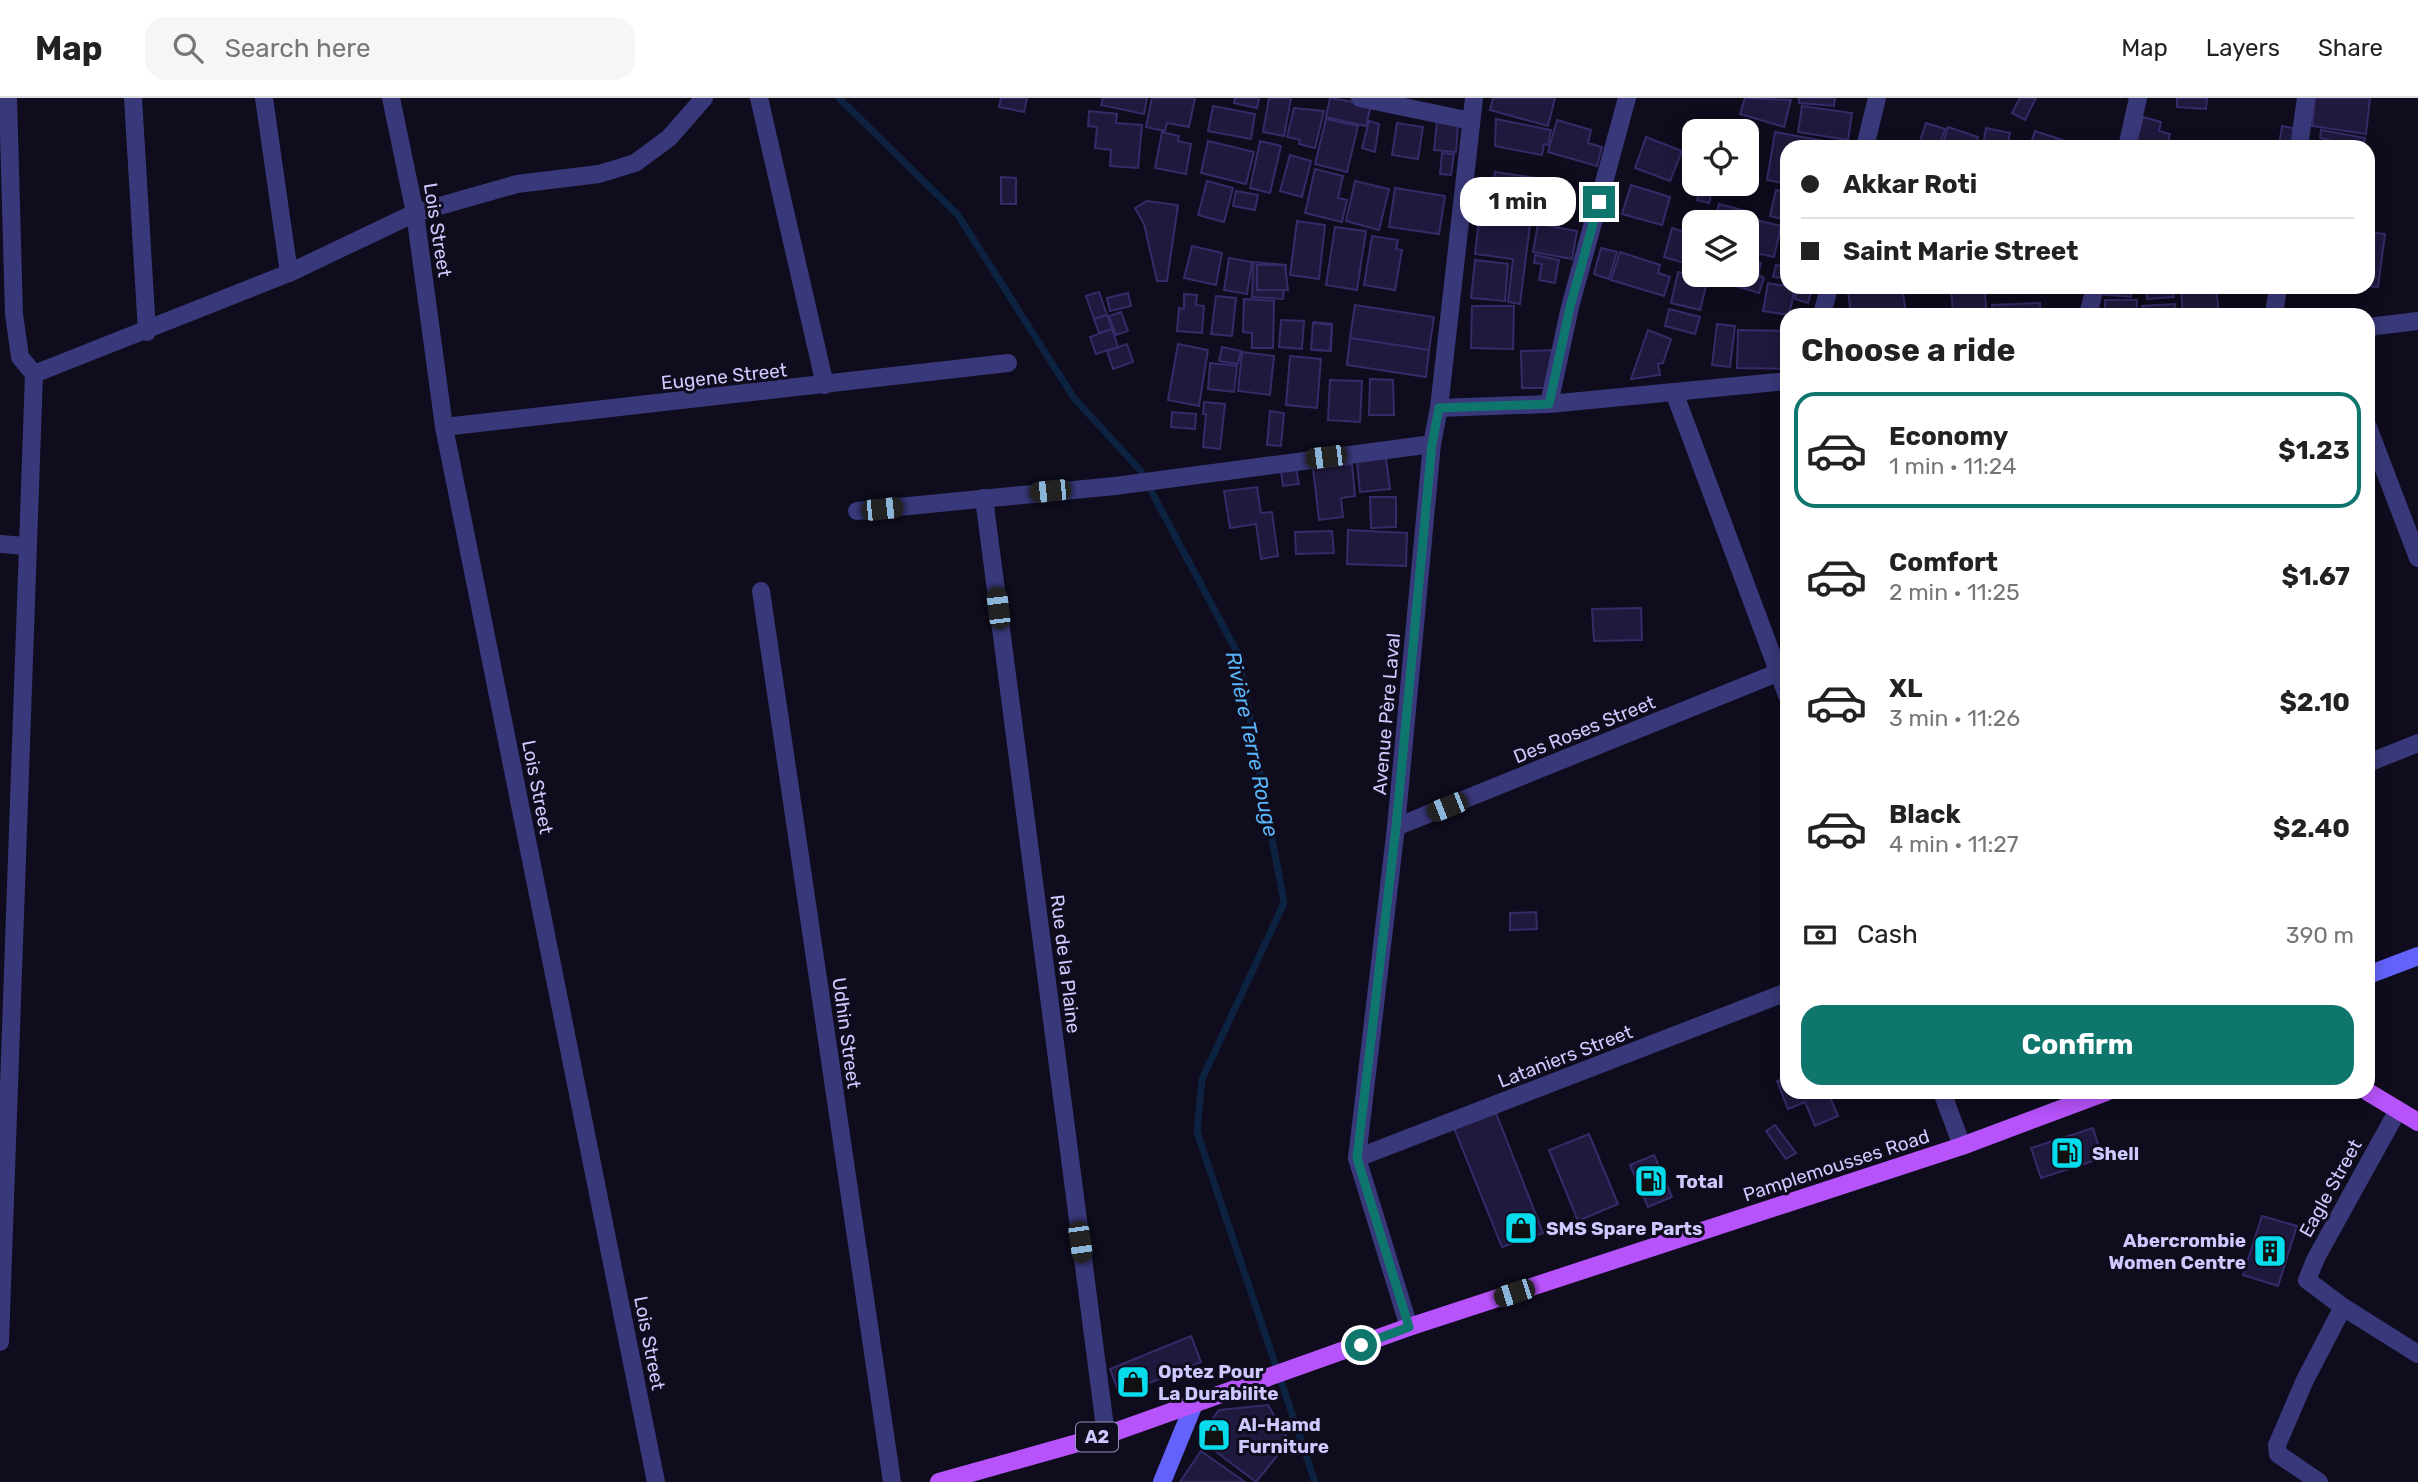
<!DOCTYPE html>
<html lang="en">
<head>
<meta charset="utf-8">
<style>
  :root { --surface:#fff; --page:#f6f6f6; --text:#222; --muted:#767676; --line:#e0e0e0; --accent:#0f766e }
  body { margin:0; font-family:Rubik,sans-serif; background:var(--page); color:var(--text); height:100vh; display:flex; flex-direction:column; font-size:26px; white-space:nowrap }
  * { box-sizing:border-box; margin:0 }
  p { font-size:23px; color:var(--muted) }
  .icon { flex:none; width:38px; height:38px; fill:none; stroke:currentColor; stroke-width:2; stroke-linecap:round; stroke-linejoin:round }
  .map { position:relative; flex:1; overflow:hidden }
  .details { position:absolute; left:1780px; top:210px; width:595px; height:791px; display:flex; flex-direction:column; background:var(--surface); border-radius:21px; box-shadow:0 4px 18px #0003 }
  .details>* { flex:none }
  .top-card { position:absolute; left:1780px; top:42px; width:595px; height:154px; border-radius:21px; box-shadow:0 4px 18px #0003; display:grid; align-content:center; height:154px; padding:0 21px; background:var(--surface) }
  .tools { position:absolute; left:1682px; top:21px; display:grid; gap:14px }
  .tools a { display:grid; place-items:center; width:77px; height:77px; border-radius:14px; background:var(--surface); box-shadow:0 4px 18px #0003; font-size:35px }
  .end { position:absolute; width:32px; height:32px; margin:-16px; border:9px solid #0f766e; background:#fff; box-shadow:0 0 0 4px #fff }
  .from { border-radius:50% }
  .bubble { position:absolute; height:49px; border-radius:21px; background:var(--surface); box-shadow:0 4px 18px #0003; font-size:23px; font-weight:700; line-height:49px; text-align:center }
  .car { position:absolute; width:21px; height:42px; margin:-21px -10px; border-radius:9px; box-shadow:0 0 5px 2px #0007; background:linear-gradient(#222 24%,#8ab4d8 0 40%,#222 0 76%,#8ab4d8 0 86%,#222 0) }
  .top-card b { display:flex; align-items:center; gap:24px; height:66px; font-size:26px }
  .top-card b+b { border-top:2px solid var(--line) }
  .top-card i { width:18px; height:18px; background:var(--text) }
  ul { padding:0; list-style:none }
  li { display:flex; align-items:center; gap:21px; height:116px; margin:0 14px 10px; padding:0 7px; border:4px solid transparent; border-radius:21px }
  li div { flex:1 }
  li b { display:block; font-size:26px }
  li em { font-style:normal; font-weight:700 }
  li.on { border-color:var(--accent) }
  li>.icon { width:63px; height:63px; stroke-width:1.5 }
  h2 { padding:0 21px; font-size:32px; line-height:84px }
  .pay { display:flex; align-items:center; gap:18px; height:77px; padding:0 21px; font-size:26px }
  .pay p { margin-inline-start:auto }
  .action { display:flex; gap:14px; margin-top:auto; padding:14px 21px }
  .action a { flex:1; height:80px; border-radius:21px; background:var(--accent); color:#fff; font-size:28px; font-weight:700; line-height:80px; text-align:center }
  header { display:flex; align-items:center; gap:42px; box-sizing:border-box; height:98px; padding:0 35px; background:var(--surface); border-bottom:2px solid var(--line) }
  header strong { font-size:33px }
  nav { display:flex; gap:38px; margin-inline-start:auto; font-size:24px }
  .search { width:490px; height:63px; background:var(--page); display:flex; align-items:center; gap:18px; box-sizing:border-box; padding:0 24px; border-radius:21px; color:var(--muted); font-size:26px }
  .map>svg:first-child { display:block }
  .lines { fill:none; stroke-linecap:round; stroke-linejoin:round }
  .stream { stroke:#0d2240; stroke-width:7 }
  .building { fill:#1f193d; stroke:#362b68; stroke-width:2 }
  .minor { stroke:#39387a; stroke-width:18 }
  .secondary { stroke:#6363fb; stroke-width:18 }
  .primary { stroke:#b753fa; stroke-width:18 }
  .route { stroke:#0f766e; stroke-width:9 }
  .labels { text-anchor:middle; stroke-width:6; stroke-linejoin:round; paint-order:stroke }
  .shield { fill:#0e0c1d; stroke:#9490ba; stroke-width:2 }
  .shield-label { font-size:18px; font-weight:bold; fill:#cec9fe }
  .street-label { font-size:19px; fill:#cec9fe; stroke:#0e0c1d }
  .poi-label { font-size:19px; font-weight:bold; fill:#cec9fe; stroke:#0e0c1d; text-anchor:start }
  .water-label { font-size:21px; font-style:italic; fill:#5ab5fa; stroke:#0e0c1d }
</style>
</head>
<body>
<header>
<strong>Map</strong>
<div class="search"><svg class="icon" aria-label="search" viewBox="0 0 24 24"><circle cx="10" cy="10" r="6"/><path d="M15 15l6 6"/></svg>Search here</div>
<nav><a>Map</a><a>Layers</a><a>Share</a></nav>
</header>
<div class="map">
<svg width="2418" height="1384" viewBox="0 0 2418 1384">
  <rect width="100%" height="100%" fill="#0e0c1d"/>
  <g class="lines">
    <path class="stream" d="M839,0L958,117L1074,300L1140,372L1238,556L1284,805L1202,981L1197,1034L1315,1384"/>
  </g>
  <g class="building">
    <path d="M1001,0H1027L1024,14L999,9Z"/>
    <path d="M1103,0H1147L1144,16L1101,7Z"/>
    <path d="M1152,0H1195L1189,29L1167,25L1165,33L1146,29Z"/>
    <path d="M1235,0H1259L1257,10L1234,5Z"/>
    <path d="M1269,0H1291L1284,38L1263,34Z"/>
    <path d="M1330,0L1371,7L1366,28L1326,19Z"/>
    <path d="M1493,0H1555L1548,28L1490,12Z"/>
    <path d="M1745,0L1791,2L1784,29L1740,16Z"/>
    <path d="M1799,0H1835L1834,8L1799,5Z"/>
    <path d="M2020,0H2036L2025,22L2012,15Z"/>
    <path d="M2177,0H2207L2206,11L2177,9Z"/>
    <path d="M2315,0H2370L2366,36L2312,28Z"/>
    <path d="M1213,8L1255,16L1251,41L1208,33Z"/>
    <path d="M1802,8L1852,15L1848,42L1798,34Z"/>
    <path d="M1294,10L1324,13L1315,50L1299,46L1300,42L1287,39Z"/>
    <path d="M1089,13L1117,16L1116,25L1142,27L1138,70L1110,68L1111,52L1095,50L1097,29L1088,28Z"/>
    <path d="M2143,19L2161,24L2159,33L2170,36L2168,44L2181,49H2135Z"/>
    <path d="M1326,21L1358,28L1347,74L1315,66Z"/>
    <path d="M1496,21L1551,32L1548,47L1544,46L1542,57L1495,48Z"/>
    <path d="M1557,22L1591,32L1588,45L1602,49L1597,68L1548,54Z"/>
    <path d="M1369,23L1379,26L1375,54L1362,50Z"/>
    <path d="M1437,24L1458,27L1456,54L1434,52Z"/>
    <path d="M1397,25L1423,29L1418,61L1392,57Z"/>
    <path d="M1926,25L1945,31L1939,49H1918Z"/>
    <path d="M2282,28L2297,31L2294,49H2260L2261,45L2279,48Z"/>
    <path d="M1948,29L1978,39L1975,49L1942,48Z"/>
    <path d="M1986,30L2010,35L2007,49H1983Z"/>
    <path d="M2321,32L2365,40L2363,49H2328L2329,42L2320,40Z"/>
    <path d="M2035,33L2084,49H2041L2031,45Z"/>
    <path d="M1162,34L1179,38L1178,43L1191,46L1186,76L1155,70Z"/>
    <path d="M1775,34L1852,48V49H1787V86L1767,82Z"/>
    <path d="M1646,39L1682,53L1670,83L1635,70Z"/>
    <path d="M1208,43L1254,54L1246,86L1201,75Z"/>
    <path d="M1260,43L1281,48L1270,95L1250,90Z"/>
    <path d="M1442,55L1454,56L1451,77L1440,76Z"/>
    <path d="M1290,57L1311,63L1302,99L1280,93Z"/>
    <path d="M1315,71L1343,78L1338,100L1347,102L1342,124L1305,115Z"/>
    <path d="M1495,74L1537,80L1531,119L1490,114Z"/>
    <path d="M1001,79L1016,80V106H1001Z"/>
    <path d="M1207,83L1233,90L1224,124L1198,117Z"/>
    <path d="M1355,83L1389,91L1379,132L1346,123Z"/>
    <path d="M1702,86H1714L1709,105L1697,102Z"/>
    <path d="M1631,87L1670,99L1662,127L1622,116Z"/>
    <path d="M1395,90L1445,98L1439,136L1389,129Z"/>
    <path d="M1776,92L1787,95V122L1770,118Z"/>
    <path d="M1236,93L1258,97L1255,112L1233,108Z"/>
    <path d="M1147,103L1178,107L1167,183H1157L1144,126L1135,110Z"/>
    <path d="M1719,106L1746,113L1743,124H1714Z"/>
    <path d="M1479,121L1530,127L1520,206L1508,204L1513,161L1475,156Z"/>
    <path d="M1752,121L1781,128L1774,159L1746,153Z"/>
    <path d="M1297,123L1325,127L1319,181L1290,177Z"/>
    <path d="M1538,126L1577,133L1572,161L1533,154Z"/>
    <path d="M1335,129L1366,133L1357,192L1326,187Z"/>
    <path d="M1672,130L1694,137V168L1664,159Z"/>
    <path d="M2368,134L2385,136L2378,189L2368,188Z"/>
    <path d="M1372,138L1398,142L1396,151L1402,152L1395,192L1364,187Z"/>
    <path d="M1192,148L1222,155L1216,187L1184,180Z"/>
    <path d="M1601,150L1617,154L1609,181L1594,176Z"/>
    <path d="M1620,154L1660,167L1658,175L1670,179L1664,198L1611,182Z"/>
    <path d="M1535,157L1559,162L1555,185L1539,182L1542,166L1534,165Z"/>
    <path d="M1229,160L1252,164L1247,196L1224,192Z"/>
    <path d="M1746,160L1761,165L1758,177L1764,180L1759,195L1726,185L1729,177H1746Z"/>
    <path d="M1475,162L1508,166L1505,203L1471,200Z"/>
    <path d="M1253,164L1286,167L1283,201L1252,199Z"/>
    <path d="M1257,167H1285L1288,192H1257Z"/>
    <path d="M1776,167L1787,169V181L1773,179Z"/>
    <path d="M1678,174L1708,180L1700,212L1671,205Z"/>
    <path d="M1768,185L1795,190L1789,217L1763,213Z"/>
    <path d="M1797,189H1812L1808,205L1795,201Z"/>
    <path d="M1877,189H1902L1906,215L1916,214V217H1851L1848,193Z"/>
    <path d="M1984,189L1987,217H1953L1951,190Z"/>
    <path d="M2100,189H2132L2131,199L2099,196Z"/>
    <path d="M2146,189H2173L2174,199L2147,201Z"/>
    <path d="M2216,190L2219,217H2183L2181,193Z"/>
    <path d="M1099,194L1107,217L1094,221L1086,198Z"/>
    <path d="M1128,195L1131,208L1110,213L1107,200Z"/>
    <path d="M1184,196L1197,197L1196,207L1204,208L1202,235L1177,233L1179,210L1184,211Z"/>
    <path d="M1216,198L1236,200L1232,238L1211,236Z"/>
    <path d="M1244,201L1274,203L1273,250H1252V235L1243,234Z"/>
    <path d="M2105,202H2137L2136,217H2105Z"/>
    <path d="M2040,205L2041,217H1993L1992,207Z"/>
    <path d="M2175,206L2176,217H2143L2142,208Z"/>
    <path d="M1355,207L1434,219L1429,252L1350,240Z"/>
    <path d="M1472,208H1514L1513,251L1471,250Z"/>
    <path d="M1669,211L1700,219L1695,236L1665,228Z"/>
    <path d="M1121,214L1128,233L1116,237L1109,218Z"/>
    <path d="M1107,217L1112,231L1099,235L1094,221Z"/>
    <path d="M1281,222L1304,223L1302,251L1279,249Z"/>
    <path d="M1314,224L1332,226L1331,253L1312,252Z"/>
    <path d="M1313,225L1332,227L1330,253L1311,251Z"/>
    <path d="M1717,226L1735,228L1730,269L1712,267Z"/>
    <path d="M1112,231L1118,249L1096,256L1090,239Z"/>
    <path d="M1648,232L1671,241L1663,265L1658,266L1660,277L1631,281Z"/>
    <path d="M1738,232L1787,233V271L1737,270Z"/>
    <path d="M1350,240L1429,252L1426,279L1347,267Z"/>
    <path d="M1127,246L1133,264L1113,271L1107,253Z"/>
    <path d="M1178,246L1208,252L1199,308L1168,302Z"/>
    <path d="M1222,249L1241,253L1238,266L1219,263Z"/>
    <path d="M1556,252L1548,290H1522L1521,253Z"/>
    <path d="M1242,254L1274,258L1270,297L1238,293Z"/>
    <path d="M1290,258L1321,261L1317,310L1286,307Z"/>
    <path d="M1210,265L1237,268L1234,294L1208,291Z"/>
    <path d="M1370,281L1393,282L1394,317H1369Z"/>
    <path d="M1330,282L1362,283L1360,324L1328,322Z"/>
    <path d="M1204,304L1225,306L1220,351L1203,349L1206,316H1203Z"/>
    <path d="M1270,313L1284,315L1281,348L1267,347Z"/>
    <path d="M1172,314L1196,316L1195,331L1171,329Z"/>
    <path d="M1386,360L1390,391L1360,394L1357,364Z"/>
    <path d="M1352,366L1355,398L1341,400L1343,419L1319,422L1313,370Z"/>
    <path d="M1296,371L1299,386L1283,388L1281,373Z"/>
    <path d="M1257,389L1261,415L1272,414L1278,458L1261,461L1256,426L1230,430L1224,393Z"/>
    <path d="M1370,399H1396V429L1371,430Z"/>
    <path d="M1348,432L1407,435L1406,468L1347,466Z"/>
    <path d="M1332,433L1334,455L1296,456L1295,434Z"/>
    <path d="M1641,510L1642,542L1594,543L1592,511Z"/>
    <path d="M1536,814L1537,831L1510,832V815Z"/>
    <path d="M1787,979V994H1828L1838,1018L1815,1028L1805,1004L1788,1011L1777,983Z"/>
    <path d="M1496,1015L1543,1135L1502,1149L1454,1030Z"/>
    <path d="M1775,1027L1796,1055L1786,1061L1766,1033Z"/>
    <path d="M2093,1030L2102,1060L2041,1080L2031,1050Z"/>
    <path d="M1589,1036L1618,1106L1578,1123L1549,1052Z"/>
    <path d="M1654,1057L1672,1099L1648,1109L1630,1067Z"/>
    <path d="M2262,1118L2297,1128L2278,1188L2243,1177Z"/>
    <path d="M1191,1238L1201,1264L1120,1297L1110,1271Z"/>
    <path d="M1268,1307L1289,1343L1256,1384L1198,1340L1219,1312Z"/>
    <path d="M1201,1353L1245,1384H1180Z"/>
  </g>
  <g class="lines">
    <g class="minor">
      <path d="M8,0L14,216L20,259L34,276"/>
      <path d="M133,0L147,234"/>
      <path d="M264,0L289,175"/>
      <path d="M391,0L415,115L444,329L656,1384"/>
      <path d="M759,0L825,287"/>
      <path d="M1360,0L1471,23"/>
      <path d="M1865,49L1877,0"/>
      <path d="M2127,49L2138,0"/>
      <path d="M2299,49L2306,0"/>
      <path d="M1822,217L1829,189"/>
      <path d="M2088,217L2095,189"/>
      <path d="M2274,217L2278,189"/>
      <path d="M2368,229L2418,223"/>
      <path d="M34,276L289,175L415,115L517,86L599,76L635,65L669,40L704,0"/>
      <path d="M1674,294L1787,597"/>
      <path d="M1549,306L1570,209L1627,0"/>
      <path d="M1439,310L1549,306L1787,283"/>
      <path d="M444,329L1008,265"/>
      <path d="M2368,329L2418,460"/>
      <path d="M984,400L1106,1337"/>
      <path d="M857,413L1115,388L1432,346"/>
      <path d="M0,446L26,448"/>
      <path d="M761,493L892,1384"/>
      <path d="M2368,665L2418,645"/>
      <path d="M1396,729L1787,571"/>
      <path d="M1942,994L1962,1048"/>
      <path d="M2398,1012L2316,1160L2307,1182L2343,1209L2418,1256"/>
      <path d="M1357,1060L1787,894"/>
      <path d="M1409,1229L1357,1060L1396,729L1432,346L1439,310L1474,0"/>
      <path d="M0,1244L34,276"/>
      <path d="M2319,1384L2278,1356L2277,1347L2305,1282L2343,1209"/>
    </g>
    <g class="secondary">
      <path d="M2368,877L2418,858"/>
      <path d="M1162,1384L1194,1306"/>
    </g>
    <g class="primary">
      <path d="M2368,994L2418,1024"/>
      <path d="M939,1384L1106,1337L1409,1229L1962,1048L2106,994"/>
    </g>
  </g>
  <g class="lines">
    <path class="route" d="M1361,1247L1409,1229L1357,1060L1396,729L1432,346L1439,310L1549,306L1570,209L1599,104"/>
  </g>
  <defs>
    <symbol id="fuel-square" viewBox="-11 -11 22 22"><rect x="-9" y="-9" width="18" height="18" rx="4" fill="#06dcec" stroke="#0e0c1d"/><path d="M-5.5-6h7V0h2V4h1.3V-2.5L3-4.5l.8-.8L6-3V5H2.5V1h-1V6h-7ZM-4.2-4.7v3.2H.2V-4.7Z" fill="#111"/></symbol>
    <symbol id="shop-square" viewBox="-11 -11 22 22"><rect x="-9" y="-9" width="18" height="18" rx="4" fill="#06dcec" stroke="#0e0c1d"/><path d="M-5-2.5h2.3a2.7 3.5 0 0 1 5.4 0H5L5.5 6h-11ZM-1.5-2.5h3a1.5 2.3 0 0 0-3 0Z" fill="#111"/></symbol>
    <symbol id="building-square" viewBox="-11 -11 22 22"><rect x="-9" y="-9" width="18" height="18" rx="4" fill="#06dcec" stroke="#0e0c1d"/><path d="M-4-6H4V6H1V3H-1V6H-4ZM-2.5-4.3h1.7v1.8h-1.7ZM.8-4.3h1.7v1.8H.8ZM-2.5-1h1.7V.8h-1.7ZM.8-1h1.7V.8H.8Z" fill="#111"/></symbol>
  </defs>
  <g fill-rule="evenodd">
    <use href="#fuel-square" x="2048" y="1036" width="38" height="38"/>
    <use href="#fuel-square" x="1632" y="1064" width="38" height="38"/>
    <use href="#shop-square" x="1502" y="1111" width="38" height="38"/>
    <use href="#building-square" x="2251" y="1134" width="38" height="38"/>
    <use href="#shop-square" x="1114" y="1265" width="38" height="38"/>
    <use href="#shop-square" x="1195" y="1318" width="38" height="38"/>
  </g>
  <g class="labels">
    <rect class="shield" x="1076" y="1324.5" width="42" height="29" rx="5"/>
    <g class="shield-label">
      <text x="1097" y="1345">A2</text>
    </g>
    <g class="street-label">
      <text transform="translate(438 132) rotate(81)" y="7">Lois Street</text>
      <text transform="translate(724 278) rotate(-6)" y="7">Eugene Street</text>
      <text transform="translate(1386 616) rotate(-85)" y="7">Avenue Père Laval</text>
      <text transform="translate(1584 631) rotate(-22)" y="7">Des Roses Street</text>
      <text transform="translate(538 689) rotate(79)" y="7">Lois Street</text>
      <text transform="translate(1066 866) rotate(83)" y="7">Rue de la Plaine</text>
      <text transform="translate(847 935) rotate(82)" y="7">Udhin Street</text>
      <text transform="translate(1565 958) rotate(-21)" y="7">Lataniers Street</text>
      <text transform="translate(1836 1067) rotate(-18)" y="7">Pamplemousses Road</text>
      <text transform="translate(2330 1090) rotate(-61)" y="7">Eagle Street</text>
      <text transform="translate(650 1245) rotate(79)" y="7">Lois Street</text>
    </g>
    <g class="poi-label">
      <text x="2092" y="1062">Shell</text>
      <text x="1676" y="1090">Total</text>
      <text x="1546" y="1137">SMS Spare Parts</text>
      <text x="2246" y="1149" text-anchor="end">Abercrombie<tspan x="2246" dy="22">Women Centre</tspan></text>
      <text x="1158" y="1280">Optez Pour<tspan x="1158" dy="22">La Durabilite</tspan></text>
      <text x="1238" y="1333">Al-Hamd<tspan x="1238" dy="22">Furniture</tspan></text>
    </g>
    <g class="water-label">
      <text transform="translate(1252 646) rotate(78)" y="7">Rivière Terre Rouge</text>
    </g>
  </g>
</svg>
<div class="tools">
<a><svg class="icon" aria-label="locate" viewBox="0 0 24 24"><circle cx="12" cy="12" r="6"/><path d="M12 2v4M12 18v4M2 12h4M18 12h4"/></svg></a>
<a><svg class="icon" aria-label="layers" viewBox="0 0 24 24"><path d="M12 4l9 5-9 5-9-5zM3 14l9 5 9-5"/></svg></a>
</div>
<i class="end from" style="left:1361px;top:1247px"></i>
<i class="end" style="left:1599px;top:104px"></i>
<div class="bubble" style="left:1460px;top:79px;width:116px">1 min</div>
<i class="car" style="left:1326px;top:359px;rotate:263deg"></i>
<i class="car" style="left:1050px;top:393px;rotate:264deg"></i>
<i class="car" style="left:882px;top:411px;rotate:84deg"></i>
<i class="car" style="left:998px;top:510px;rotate:353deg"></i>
<i class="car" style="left:1447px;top:709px;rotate:248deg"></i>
<i class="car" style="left:1080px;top:1144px;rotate:172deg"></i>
<i class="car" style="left:1514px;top:1195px;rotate:252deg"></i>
<div class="top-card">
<b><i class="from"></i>Akkar Roti</b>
<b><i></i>Saint Marie Street</b>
</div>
<section class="details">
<h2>Choose a ride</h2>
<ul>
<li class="on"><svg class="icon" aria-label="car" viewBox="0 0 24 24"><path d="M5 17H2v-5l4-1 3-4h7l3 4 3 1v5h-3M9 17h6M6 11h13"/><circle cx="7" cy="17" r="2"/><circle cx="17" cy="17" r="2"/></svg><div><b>Economy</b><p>1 min · 11:24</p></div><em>$1.23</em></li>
<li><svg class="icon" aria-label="car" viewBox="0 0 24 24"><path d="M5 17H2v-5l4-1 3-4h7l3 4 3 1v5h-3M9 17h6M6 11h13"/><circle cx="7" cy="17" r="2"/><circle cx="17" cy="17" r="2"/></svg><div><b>Comfort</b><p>2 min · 11:25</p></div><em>$1.67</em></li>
<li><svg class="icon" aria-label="car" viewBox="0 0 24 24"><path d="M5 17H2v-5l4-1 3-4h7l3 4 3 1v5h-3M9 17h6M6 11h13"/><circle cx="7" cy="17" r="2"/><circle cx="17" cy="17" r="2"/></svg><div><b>XL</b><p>3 min · 11:26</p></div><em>$2.10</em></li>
<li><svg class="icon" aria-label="car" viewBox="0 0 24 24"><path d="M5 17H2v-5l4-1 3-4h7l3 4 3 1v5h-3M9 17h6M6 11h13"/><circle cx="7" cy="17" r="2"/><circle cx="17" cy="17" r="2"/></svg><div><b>Black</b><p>4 min · 11:27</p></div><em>$2.40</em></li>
</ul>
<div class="pay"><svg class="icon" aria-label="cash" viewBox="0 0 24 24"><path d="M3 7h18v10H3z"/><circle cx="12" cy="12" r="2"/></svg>Cash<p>390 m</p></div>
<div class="action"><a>Confirm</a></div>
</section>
</div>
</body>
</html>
